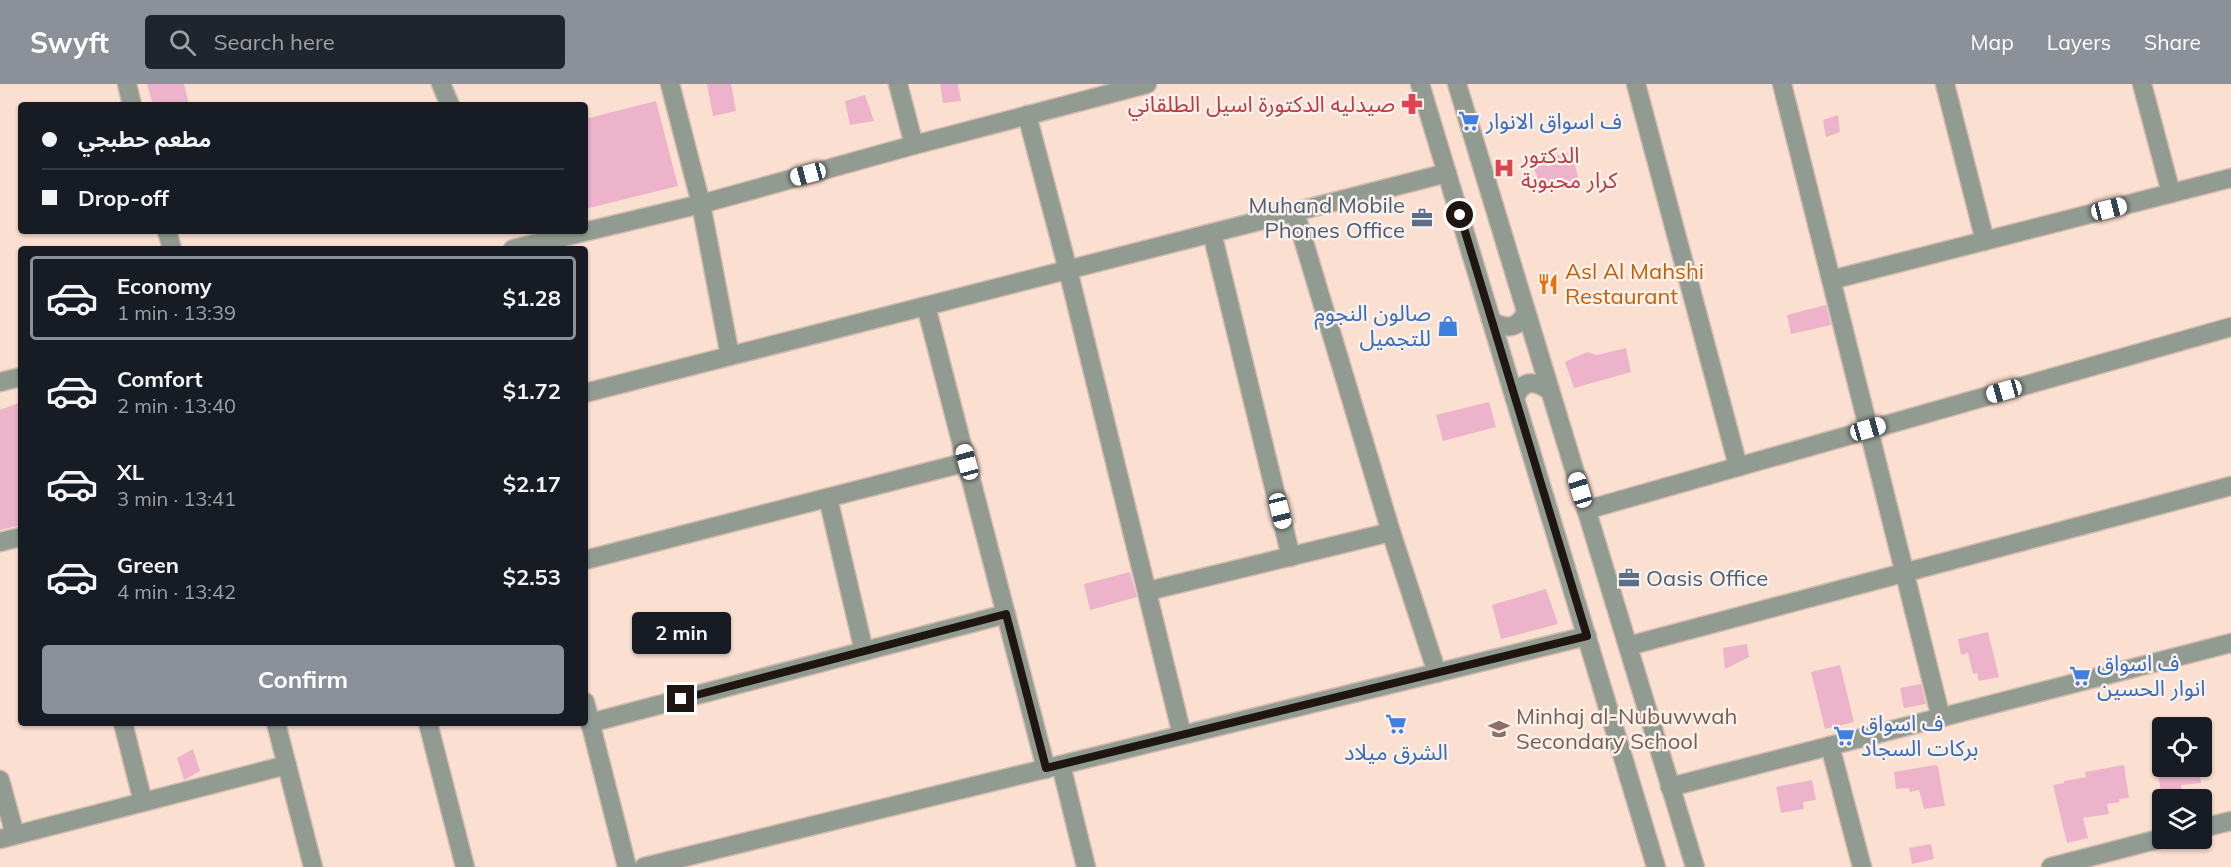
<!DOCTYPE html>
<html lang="en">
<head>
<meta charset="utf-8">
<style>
  :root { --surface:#171b24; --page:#20242c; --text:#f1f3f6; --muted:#9ea1a6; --line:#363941; --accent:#8c9099 }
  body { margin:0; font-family:Mulish,"Noto Sans Arabic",sans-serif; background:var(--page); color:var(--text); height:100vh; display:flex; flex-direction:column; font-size:22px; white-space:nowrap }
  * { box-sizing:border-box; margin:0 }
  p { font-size:20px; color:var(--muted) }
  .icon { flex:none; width:33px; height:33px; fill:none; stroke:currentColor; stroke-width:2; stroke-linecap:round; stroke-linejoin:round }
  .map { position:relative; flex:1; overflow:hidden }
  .side { position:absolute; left:18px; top:162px; width:570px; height:480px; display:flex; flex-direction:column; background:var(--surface); border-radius:6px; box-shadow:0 2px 4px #0004 }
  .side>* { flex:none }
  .banner { position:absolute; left:18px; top:18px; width:570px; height:132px; border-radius:6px; box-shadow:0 2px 4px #0004; display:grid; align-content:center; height:132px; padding:0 24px; background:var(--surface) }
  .fabs { position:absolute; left:2152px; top:633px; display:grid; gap:12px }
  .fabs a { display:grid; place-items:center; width:60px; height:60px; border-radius:6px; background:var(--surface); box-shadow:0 2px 4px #0004; font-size:30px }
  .end { position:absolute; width:27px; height:27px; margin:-14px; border:8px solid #1f1611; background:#fff; box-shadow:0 0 0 3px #fff }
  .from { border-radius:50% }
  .bubble { position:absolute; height:42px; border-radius:6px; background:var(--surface); box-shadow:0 2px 4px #0004; font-size:20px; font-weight:700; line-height:42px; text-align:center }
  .car { position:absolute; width:18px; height:36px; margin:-18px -9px; border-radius:8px; box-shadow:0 0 4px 2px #0007; background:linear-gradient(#fff 24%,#345 0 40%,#fff 0 76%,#345 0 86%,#fff 0) }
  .banner b { display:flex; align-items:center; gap:21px; height:57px; font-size:22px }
  .banner b+b { border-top:2px solid var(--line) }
  .banner i { width:15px; height:15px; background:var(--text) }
  ul { padding:10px 0 0; list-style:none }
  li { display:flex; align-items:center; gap:18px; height:84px; margin:0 12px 9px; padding:0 12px; border:3px solid transparent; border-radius:6px }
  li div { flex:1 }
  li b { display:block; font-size:22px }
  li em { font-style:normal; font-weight:700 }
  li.on { border-color:var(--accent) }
  li>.icon { width:54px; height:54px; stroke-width:1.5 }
  .action { display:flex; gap:12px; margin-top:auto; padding:12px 24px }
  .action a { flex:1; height:69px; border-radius:6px; background:var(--accent); color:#fff; font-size:24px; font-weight:700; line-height:69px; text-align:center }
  header { display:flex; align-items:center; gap:36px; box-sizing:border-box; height:84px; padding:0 30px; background:var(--accent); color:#fff }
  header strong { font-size:28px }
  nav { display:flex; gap:33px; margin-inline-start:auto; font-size:21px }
  .search { width:420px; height:54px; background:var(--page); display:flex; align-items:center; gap:15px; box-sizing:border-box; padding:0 21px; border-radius:6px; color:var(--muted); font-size:22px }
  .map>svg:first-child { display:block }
  .building { fill:#ecb3ca }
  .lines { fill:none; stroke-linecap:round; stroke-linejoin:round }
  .minor-casing { stroke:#d3bbae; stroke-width:21 }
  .minor { stroke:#919b92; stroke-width:18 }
  .route { stroke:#1f1611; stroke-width:8 }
  .labels { text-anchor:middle; stroke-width:5; stroke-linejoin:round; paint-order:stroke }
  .health-label { font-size:22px; fill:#be3a42; stroke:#fbf0ea; text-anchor:end }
  .shop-label { font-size:22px; fill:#366cbe; stroke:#fbf0ea; text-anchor:start }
  .service-label { font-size:22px; fill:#4e5e75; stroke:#fbf0ea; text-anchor:end }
  .food-label { font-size:22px; fill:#c56008; stroke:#fbf0ea; text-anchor:start }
  .education-label { font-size:22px; fill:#785e54; stroke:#fbf0ea; text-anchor:start }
</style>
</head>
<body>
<header>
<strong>Swyft</strong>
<div class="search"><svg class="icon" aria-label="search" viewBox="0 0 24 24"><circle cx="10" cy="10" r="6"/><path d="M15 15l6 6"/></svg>Search here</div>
<nav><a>Map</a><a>Layers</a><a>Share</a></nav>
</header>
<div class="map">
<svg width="2231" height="783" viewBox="0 0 2231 783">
  <rect width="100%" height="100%" fill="#fbdfd0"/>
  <g class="building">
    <path d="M147,0H184L189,21H153Z"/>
    <path d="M707,0H731L736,27L713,32Z"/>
    <path d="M940,0H958L961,17L943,19Z"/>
    <path d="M865,11L874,37L850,41L845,17Z"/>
    <path d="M656,17L678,102L585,125V35Z"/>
    <path d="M1838,31L1840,48L1826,53L1823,36Z"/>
    <path d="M1571,68L1579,96L1541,104L1532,78Z"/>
    <path d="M1826,221L1831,241L1791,250L1787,231Z"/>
    <path d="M1626,264L1631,288L1574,304L1565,278L1587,268L1597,271Z"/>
    <path d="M21,318V441L0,446V326Z"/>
    <path d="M1489,318L1496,343L1443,357L1436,331Z"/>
    <path d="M1130,488L1137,513L1090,526L1084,500Z"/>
    <path d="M1546,505L1558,540L1501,555L1492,521Z"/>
    <path d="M1988,548L1999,593L1979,597L1977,589L1973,590L1968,569L1961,571L1958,555Z"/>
    <path d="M1747,560L1749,573L1725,585L1723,564Z"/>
    <path d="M1840,581L1854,638L1825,645L1811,588Z"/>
    <path d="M1921,600L1926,620L1904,624L1900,604Z"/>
    <path d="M193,665L200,687L184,696L177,674Z"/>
    <path d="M1935,681L1938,682L1945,722L1924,725L1919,706L1910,708L1909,704L1896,705L1894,688Z"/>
    <path d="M2124,681L2129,714L2119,715L2120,718L2107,720L2109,730L2083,734L2088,754L2067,759L2053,701L2064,699V697L2086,693L2085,688Z"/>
    <path d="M2157,682H2199L2201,699L2181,701L2182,712L2162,715Z"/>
    <path d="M1812,696L1816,716L1803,718L1804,725L1781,729L1776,703Z"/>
    <path d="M1931,760L1934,775L1912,780L1909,764Z"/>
  </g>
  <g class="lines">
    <defs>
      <g id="minor">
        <path d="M127,0L132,21"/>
        <path d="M441,0L450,21"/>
        <path d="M670,0L701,120L730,272"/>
        <path d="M898,0L914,61"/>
        <path d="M1420,0L1656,783"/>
        <path d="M1457,0L1695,783"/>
        <path d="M1636,0L1738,382"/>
        <path d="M1782,0L1941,634"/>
        <path d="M1945,0L1985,157"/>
        <path d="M2142,0L2171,109"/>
        <path d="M1027,31L1068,186L1182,651"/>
        <path d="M1295,128L1391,448L1437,589"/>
        <path d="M167,147L172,165"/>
        <path d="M1212,149L1291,473"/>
        <path d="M513,165L701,120L914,61L1147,0"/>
        <path d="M1831,196L2231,94"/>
        <path d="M926,222L1046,685"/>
        <path d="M1491,236C1505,247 1519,244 1526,228"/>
        <path d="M0,298L21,293"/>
        <path d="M585,309L1447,89"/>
        <path d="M1515,315C1521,296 1534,296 1549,306"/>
        <path d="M828,414L864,567"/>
        <path d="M1586,426L2231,243"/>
        <path d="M0,458L21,453"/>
        <path d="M585,476L967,378"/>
        <path d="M1148,507L1391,448"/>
        <path d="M1628,562L2231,402"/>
        <path d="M585,618L627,783"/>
        <path d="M123,639L143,718"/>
        <path d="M276,639L313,783"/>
        <path d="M428,639L465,783"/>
        <path d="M590,639L1006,530"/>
        <path d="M1830,662L1862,783"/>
        <path d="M1061,681L1086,783"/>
        <path d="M0,696L15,751"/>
        <path d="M1670,703L2231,559"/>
        <path d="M2202,744L2231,737"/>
        <path d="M0,755L287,681"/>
        <path d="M644,783L1587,552"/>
        <path d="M2051,783L2163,754"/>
      </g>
    </defs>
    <use href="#minor" class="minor-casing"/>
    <use href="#minor" class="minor"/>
  </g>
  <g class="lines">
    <path class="route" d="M681,615L1006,530L1046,684L1587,552L1460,131"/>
  </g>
  <defs>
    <symbol id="pharmacy-bare" viewBox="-9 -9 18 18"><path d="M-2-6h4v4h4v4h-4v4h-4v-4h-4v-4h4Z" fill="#e0444e" stroke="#fbf0ea" stroke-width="2.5" paint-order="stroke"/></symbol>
    <symbol id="supermarket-bare" viewBox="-9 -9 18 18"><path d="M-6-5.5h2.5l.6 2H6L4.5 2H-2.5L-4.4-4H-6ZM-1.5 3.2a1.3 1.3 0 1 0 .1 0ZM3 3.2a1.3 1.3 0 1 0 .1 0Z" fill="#3f7fe0" stroke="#fbf0ea" stroke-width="2.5" paint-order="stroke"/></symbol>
    <symbol id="hospital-bare" viewBox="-9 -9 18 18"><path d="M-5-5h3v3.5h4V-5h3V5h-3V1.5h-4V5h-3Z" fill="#e0444e" stroke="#fbf0ea" stroke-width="2.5" paint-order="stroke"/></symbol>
    <symbol id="office-bare" viewBox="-9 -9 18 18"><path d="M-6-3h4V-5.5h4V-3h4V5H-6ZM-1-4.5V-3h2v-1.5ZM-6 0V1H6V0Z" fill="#5c6f8a" stroke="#fbf0ea" stroke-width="2.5" paint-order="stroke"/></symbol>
    <symbol id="restaurant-bare" viewBox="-9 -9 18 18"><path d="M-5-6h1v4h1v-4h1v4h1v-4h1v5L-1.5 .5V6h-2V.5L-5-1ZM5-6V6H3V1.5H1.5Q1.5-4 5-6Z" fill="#e8710a" stroke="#fbf0ea" stroke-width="2.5" paint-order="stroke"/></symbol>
    <symbol id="shop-bare" viewBox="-9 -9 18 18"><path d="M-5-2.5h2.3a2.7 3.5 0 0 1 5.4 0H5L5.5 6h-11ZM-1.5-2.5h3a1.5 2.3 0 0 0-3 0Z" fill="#3f7fe0" stroke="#fbf0ea" stroke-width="2.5" paint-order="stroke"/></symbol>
    <symbol id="school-bare" viewBox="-9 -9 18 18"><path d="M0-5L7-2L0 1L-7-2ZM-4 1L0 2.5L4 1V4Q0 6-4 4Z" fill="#8d6e63" stroke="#fbf0ea" stroke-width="2.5" paint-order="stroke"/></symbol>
  </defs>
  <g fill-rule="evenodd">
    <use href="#pharmacy-bare" x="1397" y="5" width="30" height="30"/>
    <use href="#supermarket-bare" x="1454" y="22" width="30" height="30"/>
    <use href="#hospital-bare" x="1489" y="69" width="30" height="30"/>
    <use href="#office-bare" x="1407" y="119" width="30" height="30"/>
    <use href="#restaurant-bare" x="1533" y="185" width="30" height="30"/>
    <use href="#shop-bare" x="1433" y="227" width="30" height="30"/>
    <use href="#office-bare" x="1614" y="479" width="30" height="30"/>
    <use href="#supermarket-bare" x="2065" y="577" width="30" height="30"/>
    <use href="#supermarket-bare" x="1381" y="625" width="30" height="30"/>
    <use href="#school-bare" x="1484" y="630" width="30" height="30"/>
    <use href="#supermarket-bare" x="1829" y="637" width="30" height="30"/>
  </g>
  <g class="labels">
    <g class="health-label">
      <text x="1395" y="28">صيدليه الدكتورة اسيل الطلقاني</text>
      <text x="1521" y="79" text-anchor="start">الدكتور<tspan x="1521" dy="25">كرار محبوبة</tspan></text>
    </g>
    <g class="shop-label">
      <text x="1486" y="45">ف اسواق الانوار</text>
      <text x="1431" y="237" text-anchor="end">صالون النجوم<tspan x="1431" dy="25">للتجميل</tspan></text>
      <text x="2097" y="587">ف اسواق<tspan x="2097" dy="25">انوار الحسين</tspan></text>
      <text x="1861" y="647">ف اسواق<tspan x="1861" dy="25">بركات السجاد</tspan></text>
      <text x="1396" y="676" text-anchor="middle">الشرق ميلاد</text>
    </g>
    <g class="service-label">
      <text x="1405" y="129">Muhand Mobile<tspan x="1405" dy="25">Phones Office</tspan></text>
      <text x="1646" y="502" text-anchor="start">Oasis Office</text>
    </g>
    <g class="food-label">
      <text x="1565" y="195">Asl Al Mahshi<tspan x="1565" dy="25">Restaurant</tspan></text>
    </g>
    <g class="education-label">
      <text x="1516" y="640">Minhaj al-Nubuwwah<tspan x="1516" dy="25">Secondary School</tspan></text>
    </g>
  </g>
</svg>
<div class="fabs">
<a><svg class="icon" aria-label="locate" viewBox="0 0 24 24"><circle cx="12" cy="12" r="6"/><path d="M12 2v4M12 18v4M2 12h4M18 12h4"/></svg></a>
<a><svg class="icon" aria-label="layers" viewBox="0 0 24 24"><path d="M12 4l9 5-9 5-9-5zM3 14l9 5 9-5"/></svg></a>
</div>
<i class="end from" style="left:1460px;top:131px"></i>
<i class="end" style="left:681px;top:615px"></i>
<div class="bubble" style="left:632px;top:528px;width:99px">2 min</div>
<i class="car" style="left:808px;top:90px;rotate:255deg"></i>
<i class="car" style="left:2109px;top:125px;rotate:76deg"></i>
<i class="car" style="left:2004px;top:307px;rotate:254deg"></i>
<i class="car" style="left:1868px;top:345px;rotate:74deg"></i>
<i class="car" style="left:967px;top:378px;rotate:345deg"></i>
<i class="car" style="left:1580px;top:406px;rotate:343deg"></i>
<i class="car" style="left:1280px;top:427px;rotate:166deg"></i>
<div class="banner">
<b><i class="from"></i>مطعم حطبجي</b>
<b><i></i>Drop-off</b>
</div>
<section class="side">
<ul>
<li class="on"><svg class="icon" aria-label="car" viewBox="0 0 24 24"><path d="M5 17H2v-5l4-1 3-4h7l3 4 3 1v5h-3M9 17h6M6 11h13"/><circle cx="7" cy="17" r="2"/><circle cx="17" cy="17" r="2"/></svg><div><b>Economy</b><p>1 min · 13:39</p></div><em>$1.28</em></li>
<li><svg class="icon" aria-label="car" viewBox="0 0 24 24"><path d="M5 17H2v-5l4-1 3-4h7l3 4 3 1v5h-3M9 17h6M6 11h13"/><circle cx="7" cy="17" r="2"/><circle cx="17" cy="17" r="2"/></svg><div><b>Comfort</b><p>2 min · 13:40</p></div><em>$1.72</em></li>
<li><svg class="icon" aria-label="car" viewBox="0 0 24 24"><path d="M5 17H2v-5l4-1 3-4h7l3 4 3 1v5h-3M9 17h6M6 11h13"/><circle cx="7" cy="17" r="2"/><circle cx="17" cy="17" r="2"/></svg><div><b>XL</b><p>3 min · 13:41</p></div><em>$2.17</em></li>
<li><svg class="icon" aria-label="car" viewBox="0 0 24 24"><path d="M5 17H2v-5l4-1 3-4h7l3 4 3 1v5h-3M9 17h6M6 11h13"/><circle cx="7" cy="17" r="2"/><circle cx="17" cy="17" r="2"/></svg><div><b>Green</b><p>4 min · 13:42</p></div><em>$2.53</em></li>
</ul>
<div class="action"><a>Confirm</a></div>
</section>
</div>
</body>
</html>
